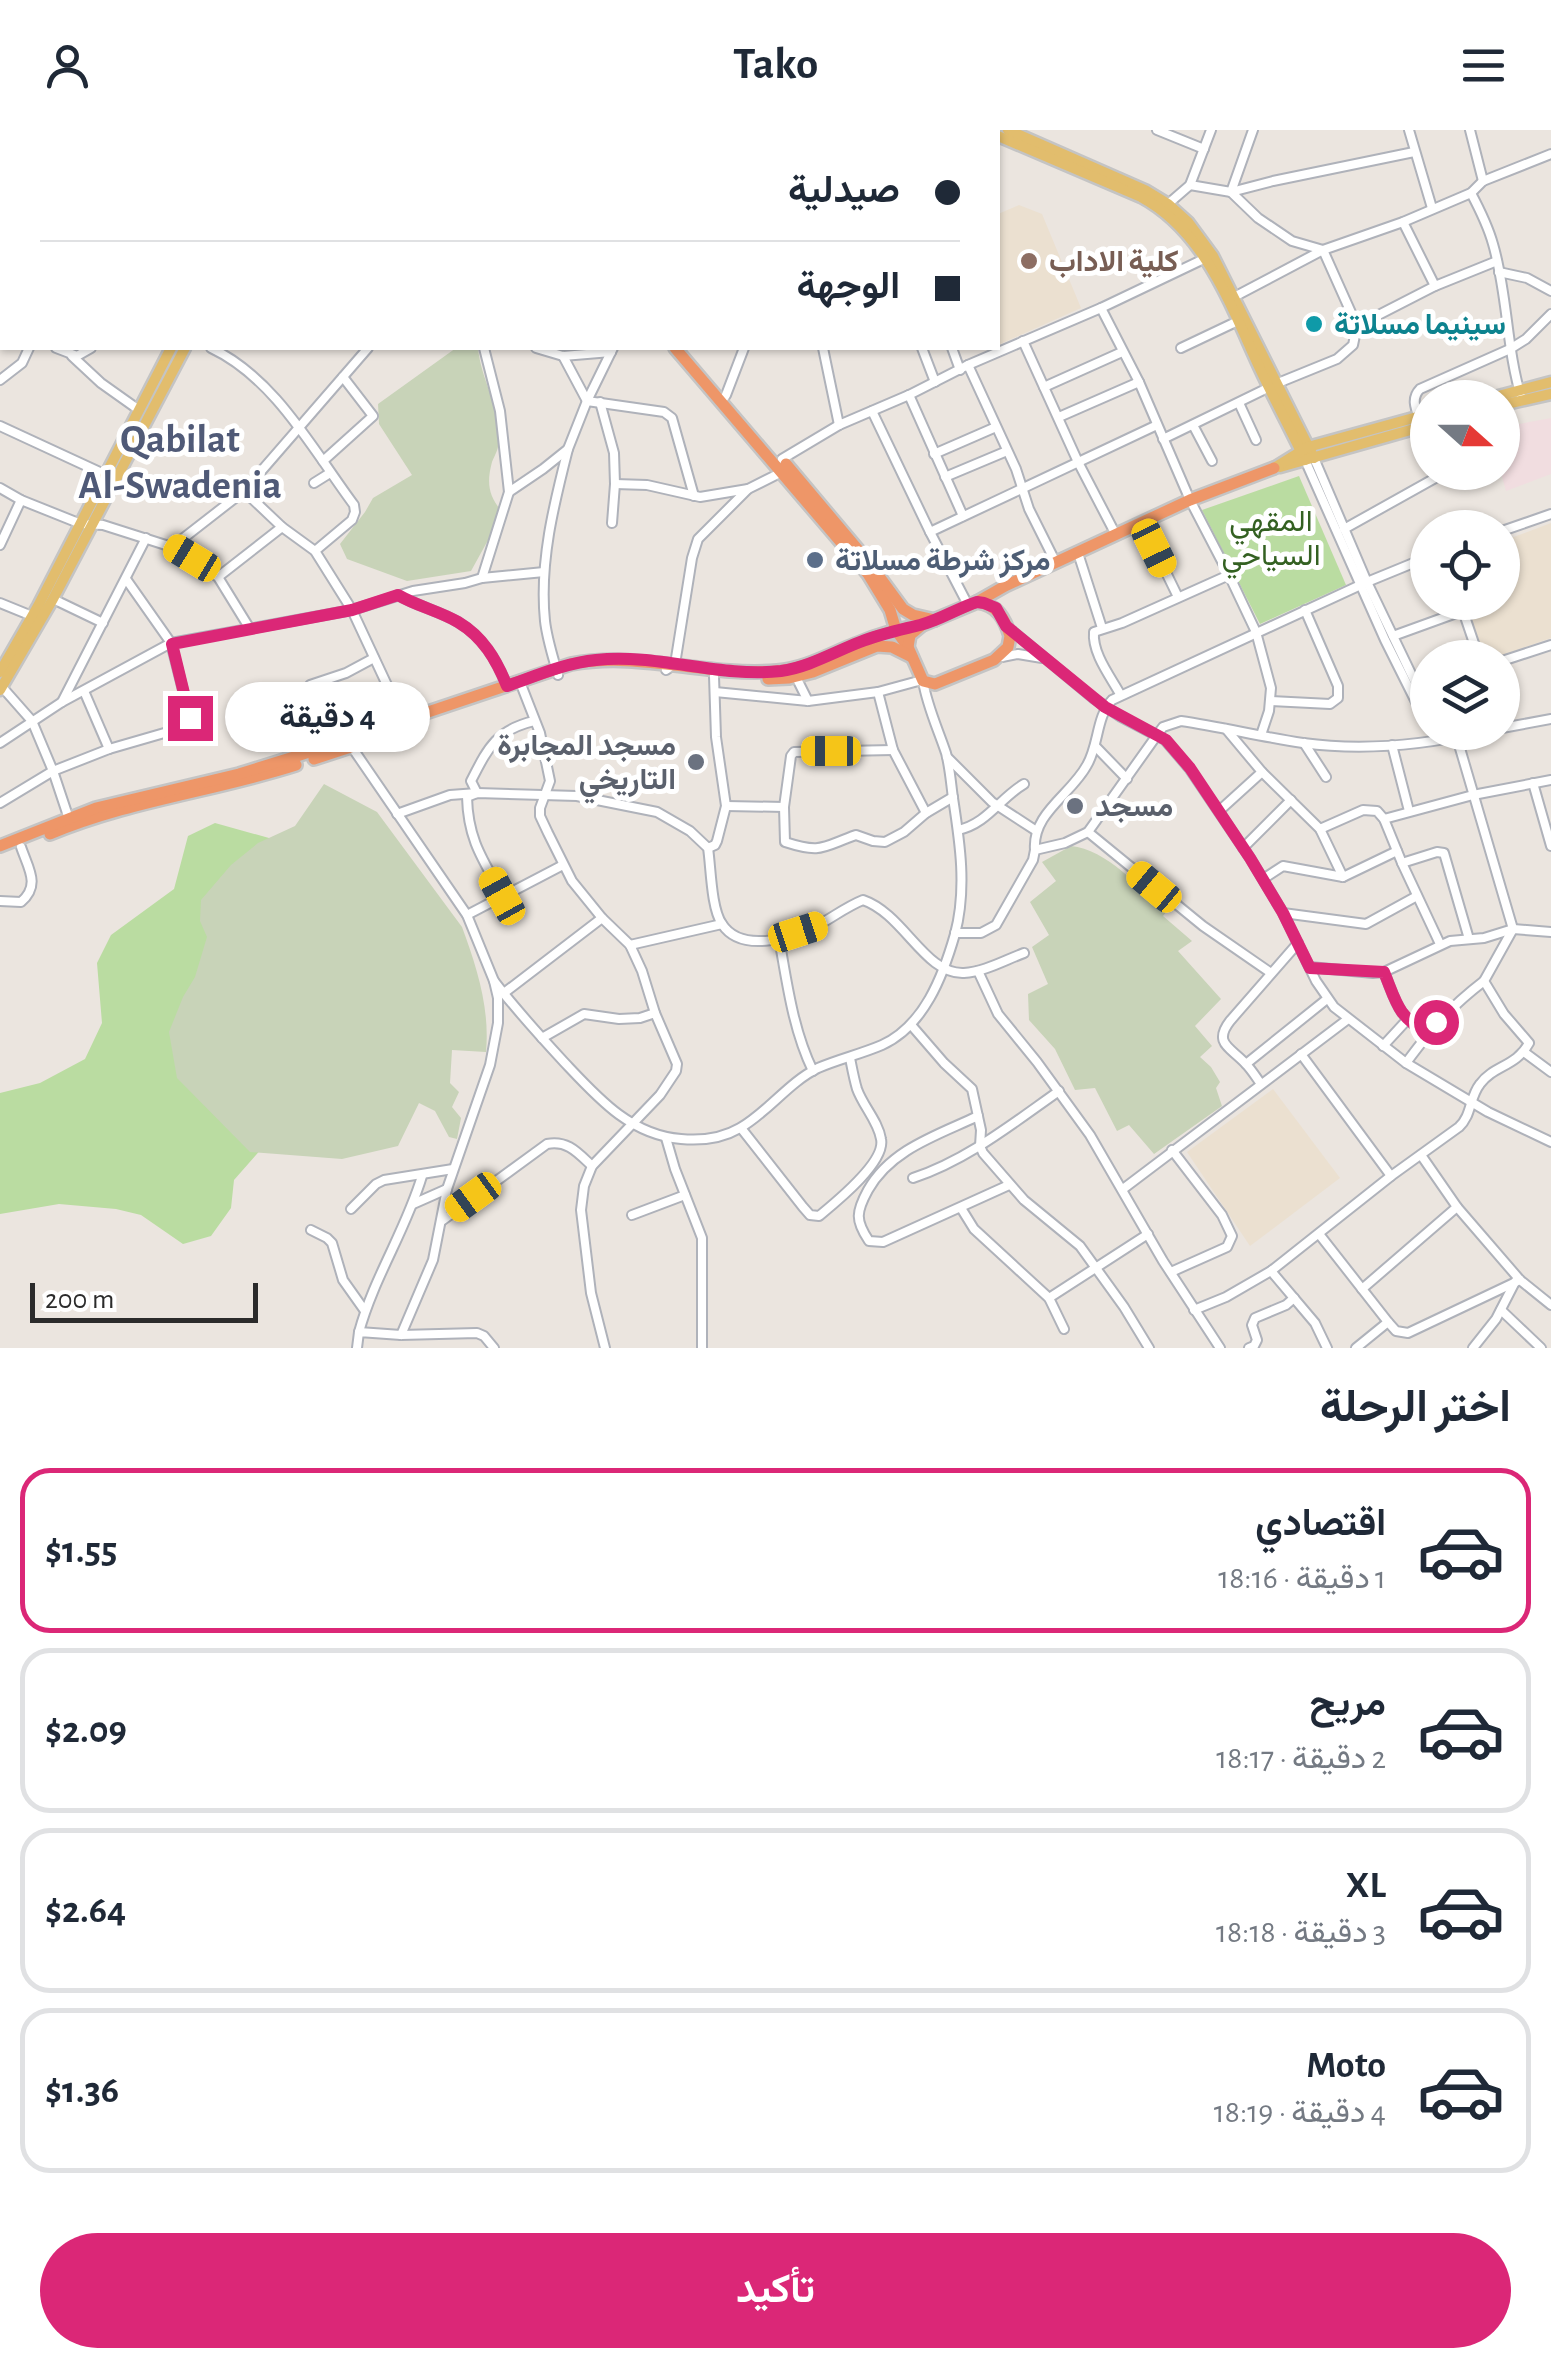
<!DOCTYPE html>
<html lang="ar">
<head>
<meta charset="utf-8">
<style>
  :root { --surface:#fff; --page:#f6f6f7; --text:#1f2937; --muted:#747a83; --line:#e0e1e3; --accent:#db2777 }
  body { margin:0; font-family:"Alegreya Sans",Vazirmatn,sans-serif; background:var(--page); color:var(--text); direction:rtl; height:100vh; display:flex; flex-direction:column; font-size:38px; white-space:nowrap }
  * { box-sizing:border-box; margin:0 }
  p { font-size:32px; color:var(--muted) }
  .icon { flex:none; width:55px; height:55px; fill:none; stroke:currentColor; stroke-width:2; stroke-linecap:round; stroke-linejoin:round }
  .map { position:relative; height:1218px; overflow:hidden; direction:ltr }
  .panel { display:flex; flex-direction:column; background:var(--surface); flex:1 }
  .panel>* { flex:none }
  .hud { position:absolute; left:0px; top:0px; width:1000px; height:220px; box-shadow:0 2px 8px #0004; direction:rtl; display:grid; align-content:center; height:220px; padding:0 40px; background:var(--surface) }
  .needle { width:65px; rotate:111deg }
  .fabs { position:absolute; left:1410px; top:250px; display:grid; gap:20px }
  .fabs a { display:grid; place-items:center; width:110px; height:110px; border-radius:50%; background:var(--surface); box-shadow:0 2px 8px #0004; font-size:50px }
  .scale { position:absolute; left:30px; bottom:25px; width:228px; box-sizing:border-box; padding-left:10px; border:5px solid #2b2b2b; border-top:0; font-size:28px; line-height:35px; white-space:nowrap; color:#2b2b2b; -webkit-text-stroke:8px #fff; paint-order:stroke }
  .end { position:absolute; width:45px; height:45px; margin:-22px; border:12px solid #db2777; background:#fff; box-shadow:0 0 0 5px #fff }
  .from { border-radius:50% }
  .bubble { position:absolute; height:70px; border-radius:35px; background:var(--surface); box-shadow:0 2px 8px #0004; font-size:32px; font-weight:700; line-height:70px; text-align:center; direction:rtl }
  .car { position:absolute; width:30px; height:60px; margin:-30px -15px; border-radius:12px; box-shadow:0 0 8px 2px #0007; background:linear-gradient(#f5c518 24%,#345 0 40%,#f5c518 0 76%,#345 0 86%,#f5c518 0) }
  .hud b { display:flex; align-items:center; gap:35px; height:95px; font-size:38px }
  .hud b+b { border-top:2px solid var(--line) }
  .hud i { width:25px; height:25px; background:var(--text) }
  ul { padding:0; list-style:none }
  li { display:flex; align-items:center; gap:30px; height:165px; margin:0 20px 15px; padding:0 20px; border:5px solid var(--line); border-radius:30px }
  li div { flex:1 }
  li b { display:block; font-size:38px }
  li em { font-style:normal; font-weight:700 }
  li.current { border-color:var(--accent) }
  li>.icon { width:90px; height:90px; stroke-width:1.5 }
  h2 { padding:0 40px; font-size:45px; line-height:120px }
  .primary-button { display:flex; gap:20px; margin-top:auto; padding:20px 40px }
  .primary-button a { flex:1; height:115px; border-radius:60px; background:var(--accent); color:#fff; font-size:40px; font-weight:700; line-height:115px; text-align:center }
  header { display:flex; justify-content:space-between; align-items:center; height:130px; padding:0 40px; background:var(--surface); font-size:45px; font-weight:700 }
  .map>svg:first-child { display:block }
  .education { fill:#ebe0d0 }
  .medical { fill:#f1dde0 }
  .green { fill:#badca1 }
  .cemetery { fill:#c8d3b8 }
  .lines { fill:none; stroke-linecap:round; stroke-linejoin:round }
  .minor-casing { stroke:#afb2ba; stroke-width:12 }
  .major-casing { stroke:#c4c4c4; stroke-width:15 }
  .highway-casing { stroke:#c4c4c4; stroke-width:16 }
  .minor { stroke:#fff; stroke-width:8 }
  .major { stroke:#e2bd6d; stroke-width:10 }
  .highway { stroke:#ee9668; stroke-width:11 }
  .route { stroke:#db2777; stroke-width:12 }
  .education-dot { fill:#8d6e63; stroke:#fff; stroke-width:4 }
  .culture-dot { fill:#0f9aa8; stroke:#fff; stroke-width:4 }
  .service-dot { fill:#5c6f8a; stroke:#fff; stroke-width:4 }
  .worship-dot { fill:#6b7280; stroke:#fff; stroke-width:4 }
  .labels { text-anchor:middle; stroke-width:10; stroke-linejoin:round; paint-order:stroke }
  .education-label { font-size:30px; font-weight:bold; fill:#785e54; stroke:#fff; text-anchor:start }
  .culture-label { font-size:30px; font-weight:bold; fill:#0d838f; stroke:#fff; text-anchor:start }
  .park-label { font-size:30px; fill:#346122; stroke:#fff }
  .service-label { font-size:30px; font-weight:bold; fill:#4e5e75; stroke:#fff; text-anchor:start }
  .worship-label { font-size:30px; font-weight:bold; fill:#5b616d; stroke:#fff; text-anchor:end }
  .district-label { font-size:40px; font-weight:bold; fill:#505a77; stroke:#fff }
</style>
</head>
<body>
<header><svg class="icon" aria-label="menu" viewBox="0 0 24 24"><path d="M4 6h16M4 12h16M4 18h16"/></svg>Tako<svg class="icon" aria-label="person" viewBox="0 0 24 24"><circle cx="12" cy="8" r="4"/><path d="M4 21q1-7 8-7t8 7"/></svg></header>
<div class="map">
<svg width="1551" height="1218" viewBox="0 0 1551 1218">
  <rect width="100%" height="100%" fill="#ebe5df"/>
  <g class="education">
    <path d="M1019,75L1042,84L1081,178L998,215V84Z"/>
    <path d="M1551,393V508L1497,527H1483L1465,473L1502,472L1503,411Z"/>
    <path d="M1273,959L1340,1048L1250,1116L1187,1022Z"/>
  </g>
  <path class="medical" d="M1551,288V344L1506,361L1501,343L1503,297Z"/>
  <g class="green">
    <path d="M1299,346L1346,455L1260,494L1202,380Z"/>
    <path d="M215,693L269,708L263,1017L234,1050L231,1078L211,1106L183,1114L141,1085L116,1079L59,1074L0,1084V963L40,953L85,929L102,893L97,833L111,805L174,759L188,706Z"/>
  </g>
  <g class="cemetery">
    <path d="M456,218H478C481,250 500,276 499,310C499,318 495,325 492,332C486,354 489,367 503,383L471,441L407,451L347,429L340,414L365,382L373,368L412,345L379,294L378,274Z"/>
    <path d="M324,654L377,682L462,797C477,838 490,878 486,922L452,920L450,953L459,962L452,977L461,988L457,1009L449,1007L435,981L419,973L398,1016L342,1029L250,1022L177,948L169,902L183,867L195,847L207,807L200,791L201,770L231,735L258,713L295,696Z"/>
    <path d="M1071,716C1106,719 1141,759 1167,781L1163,786L1192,811L1178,821L1221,869L1195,896L1212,916L1200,927L1211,937L1220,952L1216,958L1222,976L1154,1024L1129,995L1117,1001L1095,958L1075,960L1055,919L1029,890L1028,864L1048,854L1032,817L1049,805L1030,772L1056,751L1042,732Z"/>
  </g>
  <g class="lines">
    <defs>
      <g id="minor">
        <path d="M121,0L124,2"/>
        <path d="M200,0L203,2"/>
        <path d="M376,0L378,2"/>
        <path d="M434,0L437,2"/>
        <path d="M591,0L593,2"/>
        <path d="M682,0L684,2"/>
        <path d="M1157,0L1204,19"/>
        <path d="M1409,0L1432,78"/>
        <path d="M1470,0L1483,51"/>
        <path d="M16,2L18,0"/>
        <path d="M64,2V0"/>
        <path d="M355,2L357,0"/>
        <path d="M620,2L622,0"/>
        <path d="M670,2L672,0"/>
        <path d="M756,2H771"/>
        <path d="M801,2V0"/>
        <path d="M0,25L2,22"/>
        <path d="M1231,62L1273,51L1414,22"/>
        <path d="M1231,62L1253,0"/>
        <path d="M1471,63C1480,80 1488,96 1493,114C1508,165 1506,219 1522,270"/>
        <path d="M1168,74L1190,55L1211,0"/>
        <path d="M1403,92L1435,156"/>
        <path d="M0,122H2"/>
        <path d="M1499,142L1527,148L1551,161"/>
        <path d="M1234,167L1323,120L1403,92L1471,63L1483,51L1551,24"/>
        <path d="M1101,178L1139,252L1190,370L1229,445L1256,502L1271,558L1269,581L1261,605"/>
        <path d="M1357,196L1435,156L1497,131"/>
        <path d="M1023,211L1078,332L1116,405"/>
        <path d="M56,218L77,226L91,218"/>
        <path d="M211,218C275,248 313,320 354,375L355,382L352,390L315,421"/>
        <path d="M484,218L500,281L509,362"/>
        <path d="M536,218L563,226L611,222"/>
        <path d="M823,218L839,295"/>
        <path d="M922,218L935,252"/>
        <path d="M952,218L960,240"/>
        <path d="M1181,218L1240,190"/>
        <path d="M72,226L101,253L139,280"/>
        <path d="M563,226L587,271L664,282L672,288L694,366"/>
        <path d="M968,235L1016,339L1029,379L1056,433"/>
        <path d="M0,250L22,233L29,218"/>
        <path d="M1044,257L1122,222"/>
        <path d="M909,265L963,386"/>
        <path d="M722,271L726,265L744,218"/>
        <path d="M600,272L614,323L615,354L612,393"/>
        <path d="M1239,273L1256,310"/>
        <path d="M872,281L930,402L968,475"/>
        <path d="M1059,287L1139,252"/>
        <path d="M1193,295L1212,331"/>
        <path d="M0,296L106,345"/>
        <path d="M1422,297C1418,283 1409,270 1420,259L1510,219L1526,209L1551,184"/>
        <path d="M1163,309L1278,253L1337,229L1353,215L1357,196L1323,120L1292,111L1258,88L1231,62L1190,55"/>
        <path d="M934,324L996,297"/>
        <path d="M1314,328L1367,452L1428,579"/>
        <path d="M782,329L839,295L909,265L968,235L1101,178L1208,127"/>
        <path d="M1305,330L1385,510L1428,596"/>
        <path d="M323,331L373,286L343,247"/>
        <path d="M945,347L1007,321"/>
        <path d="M314,353L330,343"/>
        <path d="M615,354L647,355L700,367L748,359"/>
        <path d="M0,358L21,370L81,394L103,395L172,417L218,447L250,499"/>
        <path d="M244,361L282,397L315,421L352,480L387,555L402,600"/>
        <path d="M1142,393L1178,467"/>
        <path d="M1344,399L1446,342"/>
        <path d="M1502,401L1551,384"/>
        <path d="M930,402L1157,295"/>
        <path d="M0,415L21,370"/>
        <path d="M172,417L244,361L368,218"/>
        <path d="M1078,423L1102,498"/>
        <path d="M218,447L282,397"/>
        <path d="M482,448L509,362L543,339L568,319L587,271L613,218"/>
        <path d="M398,465C417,476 439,481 458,492C483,507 496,529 507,556"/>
        <path d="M53,469L103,493"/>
        <path d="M1460,472L1479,528"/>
        <path d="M0,473L32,486"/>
        <path d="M1010,499L1093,568L1121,587L1165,610L1189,638L1250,728L1283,783L1316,851L1334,877L1406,933L1488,982L1551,1012"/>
        <path d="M1393,506L1462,481"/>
        <path d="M1002,527L1018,524L1042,528"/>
        <path d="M1502,531L1551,515"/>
        <path d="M666,540L673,535L676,528L692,428L698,409L748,359L782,342"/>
        <path d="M794,543L808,571"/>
        <path d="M558,545C553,527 547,509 545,491C539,433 554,374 568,319"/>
        <path d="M310,555L346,543L374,528"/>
        <path d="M2,557L32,591L53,641L69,689"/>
        <path d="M522,557L540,603L550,651L540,678V686L548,703L572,751L602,788L630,815L642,841L655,883L677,934L676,941L660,965L592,1036L584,1056L581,1080L591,1163L605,1218"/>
        <path d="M84,561L109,619"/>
        <path d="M715,562L808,571L878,562L922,550"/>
        <path d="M878,562L893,620L926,683"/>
        <path d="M1120,564C1110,546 1092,523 1094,502L1122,493L1229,445"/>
        <path d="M1271,571L1330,574L1338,568V556L1305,480"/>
        <path d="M62,572L146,408"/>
        <path d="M1502,598L1551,589"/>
        <path d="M1226,599L1262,642L1320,699L1343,747"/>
        <path d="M0,613L62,572L171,513L352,480L413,461L465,453L482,448L544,442"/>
        <path d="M349,613L467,785L494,851L498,868V893L490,935L447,1059L433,1130L401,1205"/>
        <path d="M1304,613L1326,647"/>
        <path d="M1392,615L1409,681"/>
        <path d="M1095,616L1127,649"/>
        <path d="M893,620L794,622L791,626L784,677L785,712C822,724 822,717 856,705L873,711L885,712L904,702L926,683L953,667"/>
        <path d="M947,627L992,672L1035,700"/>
        <path d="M1533,653L1551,716"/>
        <path d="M0,673L53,641L109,619L185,597L189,594L190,588L171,513L126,449"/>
        <path d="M726,676L784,677"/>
        <path d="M1219,681L1262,642"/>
        <path d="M397,684L450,665L477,663L577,666L657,682L690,701L708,718C711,737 711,778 722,794C742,825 796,807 822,793C836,785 848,776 863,770C904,784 925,845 964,843C984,842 1005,830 1024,823"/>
        <path d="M1384,689L1473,665L1551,650"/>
        <path d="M1320,699L1363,680L1377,681L1384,689L1402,733L1440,814"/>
        <path d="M958,700C987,694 1000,668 1024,654"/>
        <path d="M1088,702L1203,796L1271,843"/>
        <path d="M708,718L715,715L717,711L726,676L716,607L714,546"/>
        <path d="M1243,718L1291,670"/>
        <path d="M1035,720C1032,683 1071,665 1087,635C1099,615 1096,587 1112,570L1367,452L1428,427"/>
        <path d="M1402,733L1437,722L1444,723L1469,809"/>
        <path d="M1263,749L1283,736L1343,747L1397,721"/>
        <path d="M503,766C483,730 468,710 467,667L477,663L471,651C488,618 496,600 534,591"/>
        <path d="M0,771L21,772C41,755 28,738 21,717"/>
        <path d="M1283,783L1366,794L1417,766"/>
        <path d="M467,785L563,735"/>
        <path d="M955,803H981L996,795L1033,730L1035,720L1065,713L1088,702L1157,605L1163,597L1181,591C1222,597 1262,607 1303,613C1362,621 1424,615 1481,602"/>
        <path d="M779,808C787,853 793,900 813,941"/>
        <path d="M630,815L722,794"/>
        <path d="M1310,837L1373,843L1384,842L1450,811L1484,808L1513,799L1551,802"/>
        <path d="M978,841L998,884L1037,932L1090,1005L1163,1131L1220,1218"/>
        <path d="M1384,842C1397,874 1397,885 1427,904"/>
        <path d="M494,851C516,880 540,906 564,932C597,967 630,1005 681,1009C702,1011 721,1009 740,998C768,982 789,952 818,938C839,929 861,924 882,915C924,896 943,846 955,804C967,759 960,713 953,668C951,654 950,638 946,623C938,599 927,576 923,551"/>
        <path d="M504,863L602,788"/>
        <path d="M912,896L944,933L972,959L981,1000L980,1016L983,1023L1024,1070L1080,1116L1124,1177L1149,1218"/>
        <path d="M542,908L584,884L619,889L640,888L655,883"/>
        <path d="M1383,916L1407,890"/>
        <path d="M1524,922L1551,942"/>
        <path d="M1301,924L1391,1046"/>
        <path d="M1406,933C1432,898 1449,878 1484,851"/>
        <path d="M1246,934L1327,869"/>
        <path d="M1261,954C1256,947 1251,939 1245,933C1230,917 1213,913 1230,891L1298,813"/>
        <path d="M978,986C938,1005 891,1019 868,1060C856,1082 855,1090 869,1111L883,1112L1009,1055"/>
        <path d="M741,998L803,1077L810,1085L819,1086C836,1072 886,1032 881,1009C878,991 863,976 857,959C854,949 852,938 850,928"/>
        <path d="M666,1008L675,1039L702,1108V1218"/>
        <path d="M913,1048C967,1030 1012,994 1059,961"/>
        <path d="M1123,1059L1348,889"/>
        <path d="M413,1074L447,1059"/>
        <path d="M1457,1077L1520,1150L1551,1175"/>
        <path d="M961,1078L974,1099L1049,1168L1064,1199"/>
        <path d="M351,1079L376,1054L384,1050L453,1039"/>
        <path d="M632,1085L685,1065"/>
        <path d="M443,1090L547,1014C568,1010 578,1023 592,1036"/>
        <path d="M311,1100L327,1108L332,1113L343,1150L365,1181"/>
        <path d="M1319,1104L1388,1192L1396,1201L1408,1203L1520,1150"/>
        <path d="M1271,1141L1315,1193L1327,1218"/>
        <path d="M1171,1142L1227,1117L1232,1106L1222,1085L1172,1020"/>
        <path d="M1362,1159L1457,1077L1421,1025"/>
        <path d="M1049,1168L1148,1104"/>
        <path d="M1194,1180L1226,1167L1271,1141L1391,1046L1459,997C1472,985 1469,968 1480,954C1494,935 1516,937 1529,913L1504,884L1484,851L1513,799L1457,608"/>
        <path d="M1501,1180L1541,1218"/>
        <path d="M359,1202C374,1147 406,1100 422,1046"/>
        <path d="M357,1218L359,1202L401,1205L477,1203L484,1206L494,1218"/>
        <path d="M1249,1218L1254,1216L1257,1210L1252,1195L1255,1188L1286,1175L1294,1168"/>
        <path d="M1356,1218L1388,1192"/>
        <path d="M1473,1218L1496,1189L1515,1152"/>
      </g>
      <g id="major">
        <path d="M982,0L988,2"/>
        <path d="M1008,0L1145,60L1168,74L1188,92L1213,126L1314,328"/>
        <path d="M279,2L281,0"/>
        <path d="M290,2L291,0"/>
        <path d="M998,6L1141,67C1206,102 1231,177 1261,241C1275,271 1291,300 1305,330"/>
        <path d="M1491,268L1551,252"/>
        <path d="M1502,275L1551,264"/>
        <path d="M1280,337L1428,295"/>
        <path d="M1274,338L1308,317L1428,284"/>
        <path d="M0,542L38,476L171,218"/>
        <path d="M0,560L53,469L185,218"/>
      </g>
      <g id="highway">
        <path d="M486,0L489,2"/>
        <path d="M675,218L868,444L890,480L896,500L908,517"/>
        <path d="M786,334L870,434L903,479L913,485L935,490"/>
        <path d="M977,472L1005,456L1190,370L1274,338"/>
        <path d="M977,472C997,474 1005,489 1010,506L1008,517L994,530L935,554L923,551L908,517L910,505L922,495Z"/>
        <path d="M768,549L789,548L813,542L877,516L892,517L912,527"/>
        <path d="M314,629L372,610"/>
        <path d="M50,704C128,671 215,661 296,635"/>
        <path d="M0,716L96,678L239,644L297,626L571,534C640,521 707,547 777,541C805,539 830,524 856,514C877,505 899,499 922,495"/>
      </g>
    </defs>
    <use href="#minor" class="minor-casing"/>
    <use href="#major" class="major-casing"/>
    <use href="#highway" class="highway-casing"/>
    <use href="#minor" class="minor"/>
    <use href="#major" class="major"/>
    <use href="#highway" class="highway"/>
  </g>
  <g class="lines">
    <path class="route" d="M190,588L172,514L352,480L398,465C417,476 439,481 458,492C483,507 496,529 507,556C536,546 565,533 596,530C657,523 719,548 781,541C809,537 834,522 860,512C880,504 900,500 920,495C940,490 958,478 977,472L984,473L996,478L1006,496L1105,577L1166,610L1190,638L1250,728L1283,783L1310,838L1384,842C1397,874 1397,885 1428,904L1436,892"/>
  </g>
  <circle class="education-dot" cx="1029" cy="131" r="10"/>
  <circle class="culture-dot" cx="1314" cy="194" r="10"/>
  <circle class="service-dot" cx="815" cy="430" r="10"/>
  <g class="worship-dot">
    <circle cx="696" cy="632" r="10"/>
    <circle cx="1075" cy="676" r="10"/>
  </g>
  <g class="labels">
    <g class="education-label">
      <text x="1049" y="141">كلية الاداب</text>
    </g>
    <g class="culture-label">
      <text x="1334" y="204">سينيما مسلاتة</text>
    </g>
    <g class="park-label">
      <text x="1271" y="401">المقهي<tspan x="1271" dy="34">السياحي</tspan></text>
    </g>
    <g class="service-label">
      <text x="835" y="440">مركز شرطة مسلاتة</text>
    </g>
    <g class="worship-label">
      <text x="676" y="625">مسجد المجابرة<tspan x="676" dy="34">التاريخي</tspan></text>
      <text x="1095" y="686" text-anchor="start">مسجد</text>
    </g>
    <g class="district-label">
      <text x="180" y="322">Qabilat<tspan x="180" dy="46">Al-Swadenia</tspan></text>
    </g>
  </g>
</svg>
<div class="fabs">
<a><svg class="needle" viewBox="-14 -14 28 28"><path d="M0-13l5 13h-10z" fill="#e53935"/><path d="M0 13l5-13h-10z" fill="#747a83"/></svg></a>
<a><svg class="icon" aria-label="locate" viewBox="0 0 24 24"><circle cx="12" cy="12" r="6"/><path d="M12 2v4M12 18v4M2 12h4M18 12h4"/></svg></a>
<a><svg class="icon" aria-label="layers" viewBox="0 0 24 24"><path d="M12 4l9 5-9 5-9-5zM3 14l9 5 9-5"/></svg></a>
</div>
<div class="scale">200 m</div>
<i class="end from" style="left:1436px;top:892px"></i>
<i class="end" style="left:190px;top:588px"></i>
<div class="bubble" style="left:225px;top:552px;width:205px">4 دقيقة</div>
<i class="car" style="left:1154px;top:418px;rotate:154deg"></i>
<i class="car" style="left:192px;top:428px;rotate:301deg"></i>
<i class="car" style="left:831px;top:621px;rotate:270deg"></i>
<i class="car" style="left:1154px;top:757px;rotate:310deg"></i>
<i class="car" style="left:502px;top:766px;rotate:331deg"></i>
<i class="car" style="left:798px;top:802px;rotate:72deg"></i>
<i class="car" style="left:473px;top:1067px;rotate:234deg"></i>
<div class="hud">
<b><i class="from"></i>صيدلية</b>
<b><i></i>الوجهة</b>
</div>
</div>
<section class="panel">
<h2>اختر الرحلة</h2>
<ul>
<li class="current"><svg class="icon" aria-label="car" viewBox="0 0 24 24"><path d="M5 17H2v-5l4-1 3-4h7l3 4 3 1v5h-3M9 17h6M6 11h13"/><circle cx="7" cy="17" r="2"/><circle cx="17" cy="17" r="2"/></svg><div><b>اقتصادي</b><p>1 دقيقة · 18:16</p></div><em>$1.55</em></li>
<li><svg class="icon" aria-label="car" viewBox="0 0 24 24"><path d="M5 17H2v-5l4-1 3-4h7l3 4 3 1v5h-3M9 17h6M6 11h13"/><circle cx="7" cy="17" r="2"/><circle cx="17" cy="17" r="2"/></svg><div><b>مريح</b><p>2 دقيقة · 18:17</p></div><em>$2.09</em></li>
<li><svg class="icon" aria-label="car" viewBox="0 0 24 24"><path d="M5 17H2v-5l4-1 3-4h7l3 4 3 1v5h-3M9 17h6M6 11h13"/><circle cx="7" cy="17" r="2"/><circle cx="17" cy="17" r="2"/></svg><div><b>XL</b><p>3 دقيقة · 18:18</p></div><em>$2.64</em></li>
<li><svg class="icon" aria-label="car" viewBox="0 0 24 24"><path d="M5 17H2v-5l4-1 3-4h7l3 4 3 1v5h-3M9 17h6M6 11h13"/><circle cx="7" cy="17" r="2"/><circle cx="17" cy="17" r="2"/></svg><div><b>Moto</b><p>4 دقيقة · 18:19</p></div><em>$1.36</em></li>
</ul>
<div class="primary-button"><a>تأكيد</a></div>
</section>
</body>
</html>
